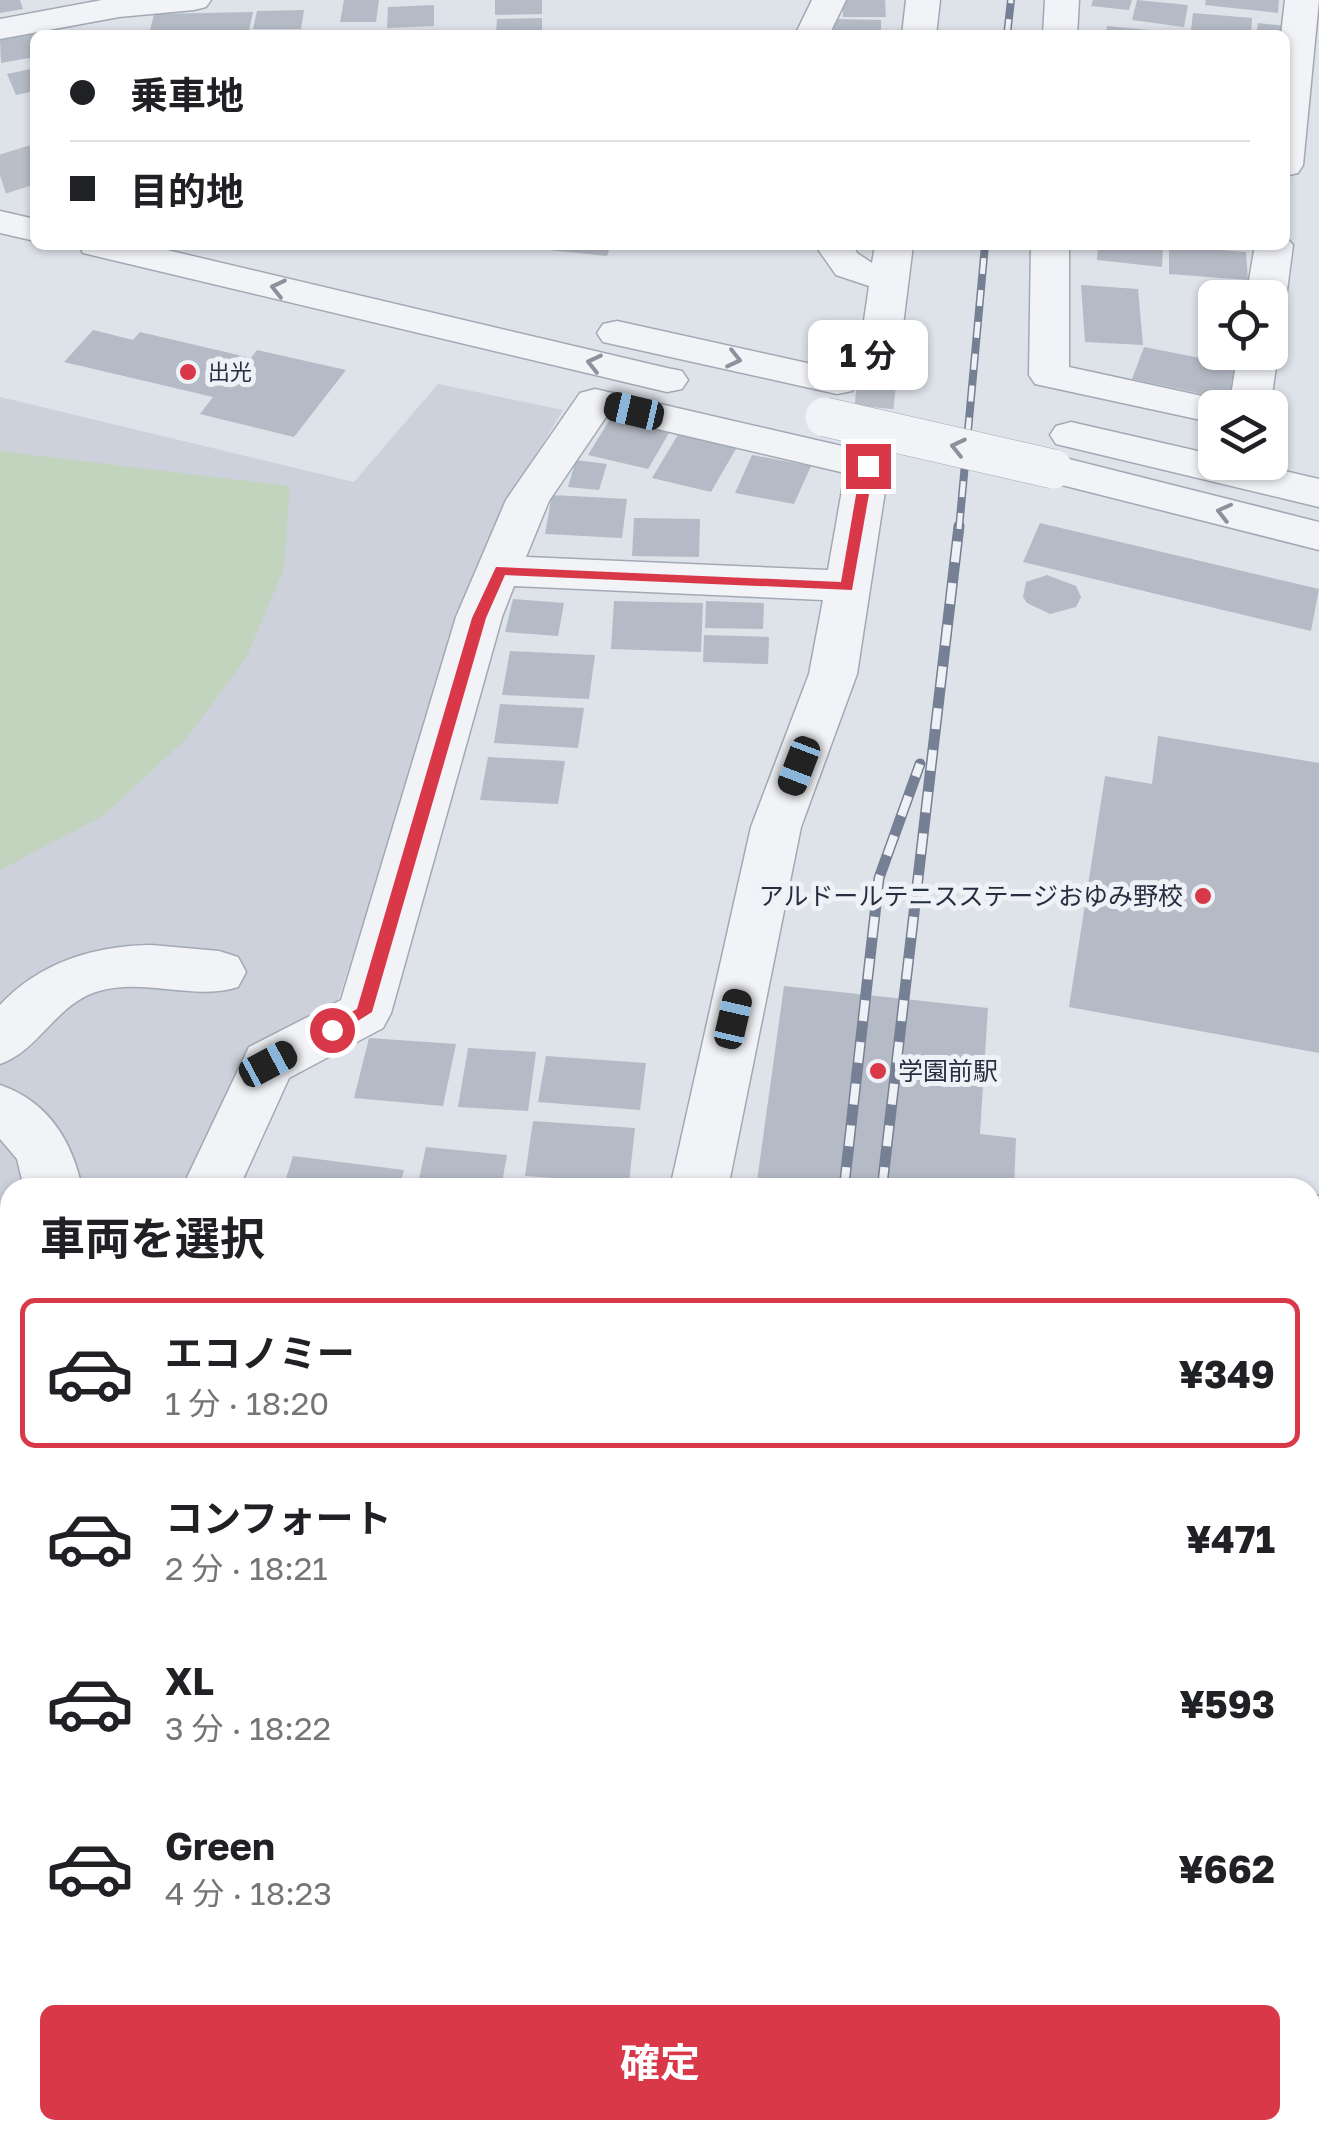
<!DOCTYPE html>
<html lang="ja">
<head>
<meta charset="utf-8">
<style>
  :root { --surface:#fff; --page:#f6f6f6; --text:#202124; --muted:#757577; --line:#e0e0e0; --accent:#d93849 }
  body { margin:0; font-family:"Golos Text","Noto Sans JP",sans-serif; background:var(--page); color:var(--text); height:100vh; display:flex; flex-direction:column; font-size:38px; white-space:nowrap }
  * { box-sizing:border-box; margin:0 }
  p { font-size:32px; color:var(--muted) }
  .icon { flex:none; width:55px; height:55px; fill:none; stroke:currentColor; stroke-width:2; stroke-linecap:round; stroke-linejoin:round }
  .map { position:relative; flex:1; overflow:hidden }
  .panel { position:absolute; left:0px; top:1178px; width:1320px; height:962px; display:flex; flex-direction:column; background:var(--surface); border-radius:30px 30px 0 0; box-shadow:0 2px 8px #0004 }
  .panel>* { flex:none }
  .hud { position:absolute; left:30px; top:30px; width:1260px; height:220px; border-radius:15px; box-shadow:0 2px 8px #0004; display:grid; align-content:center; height:220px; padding:0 40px; background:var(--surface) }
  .tools { position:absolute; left:1198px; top:280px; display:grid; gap:20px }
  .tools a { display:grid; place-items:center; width:90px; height:90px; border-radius:15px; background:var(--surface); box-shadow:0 2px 8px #0004; font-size:50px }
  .end { position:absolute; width:45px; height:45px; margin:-22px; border:12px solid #d93849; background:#fff; box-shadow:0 0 0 5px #fff }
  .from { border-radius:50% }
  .bubble { position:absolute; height:70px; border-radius:15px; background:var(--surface); box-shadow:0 2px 8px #0004; font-size:32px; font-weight:700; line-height:70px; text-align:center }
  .car { position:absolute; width:30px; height:60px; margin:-30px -15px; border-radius:12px; box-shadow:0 0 8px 2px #0007; background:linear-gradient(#222 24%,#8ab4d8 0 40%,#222 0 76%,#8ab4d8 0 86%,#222 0) }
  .hud b { display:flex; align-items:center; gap:35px; height:95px; font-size:38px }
  .hud b+b { border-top:2px solid var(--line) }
  .hud i { width:25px; height:25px; background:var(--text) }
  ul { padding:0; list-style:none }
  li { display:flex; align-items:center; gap:30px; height:150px; margin:0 20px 15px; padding:0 20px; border:5px solid transparent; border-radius:15px }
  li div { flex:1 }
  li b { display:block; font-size:38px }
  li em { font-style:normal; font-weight:700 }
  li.active { border-color:var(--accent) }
  li>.icon { width:90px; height:90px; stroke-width:1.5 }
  h2 { padding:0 40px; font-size:45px; line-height:120px }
  .action { display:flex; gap:20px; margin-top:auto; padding:20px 40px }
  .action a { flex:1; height:115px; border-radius:15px; background:var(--accent); color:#fff; font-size:40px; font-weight:700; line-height:115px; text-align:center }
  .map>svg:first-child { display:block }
  .built { fill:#ccd1db }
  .green { fill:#c3d4be }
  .building { fill:#b5bbc6 }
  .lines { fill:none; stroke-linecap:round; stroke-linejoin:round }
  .minor-tunnel { stroke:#b9bec7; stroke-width:39; stroke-dasharray:39 19; stroke-linecap:butt }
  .minor-casing { stroke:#a3a9b3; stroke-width:3 }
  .minor { fill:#f1f3f7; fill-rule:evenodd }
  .rail-far2-casing { stroke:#768094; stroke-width:8 }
  .rail-far1-casing { stroke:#768094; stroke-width:11 }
  .rail-casing { stroke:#768094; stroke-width:12 }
  .rail-far2 { stroke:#eef1f6; stroke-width:5; stroke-dasharray:16; stroke-linecap:butt }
  .rail-far1 { stroke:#eef1f6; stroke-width:8; stroke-dasharray:21; stroke-linecap:butt }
  .rail { stroke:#eef1f6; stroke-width:9; stroke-dasharray:28; stroke-linecap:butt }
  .minor-bridge-casing { stroke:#a3a9b3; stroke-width:40; stroke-linecap:butt }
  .minor-bridge { stroke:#f1f3f7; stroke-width:39 }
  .oneway { stroke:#8c919c }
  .route { fill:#d93849 }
  .poi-dot { fill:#d93849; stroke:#eef1f6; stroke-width:4 }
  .labels { text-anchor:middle; stroke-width:10; stroke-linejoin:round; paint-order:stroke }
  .far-poi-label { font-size:22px; fill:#262f41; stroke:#eef1f6; text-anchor:start }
  .poi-label { font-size:25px; fill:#262f41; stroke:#eef1f6; text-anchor:end }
</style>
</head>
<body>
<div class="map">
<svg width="1319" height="2139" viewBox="0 0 1319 2139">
  <rect width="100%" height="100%" fill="#dee2e9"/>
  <path class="built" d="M438,384L563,410L496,522L335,1009L237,1067L189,1187L10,1188V2032L0,2057V397L354,482Z"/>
  <path class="green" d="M0,451L290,486L284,569L246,658L187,738L103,816L0,870Z"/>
  <g class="building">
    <path d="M0,0H20L23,9L0,13Z"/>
    <path d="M344,0H379L376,22H340Z"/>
    <path d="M495,0H542V14L495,15Z"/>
    <path d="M843,0H885L886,17H843Z"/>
    <path d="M1093,0H1132L1129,10L1091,6Z"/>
    <path d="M1137,0L1188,5L1184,27L1132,20Z"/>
    <path d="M1206,0H1279L1278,13L1205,5Z"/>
    <path d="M434,5V26L387,28L388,7Z"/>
    <path d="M304,10L301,29H253L257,11Z"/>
    <path d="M253,12L248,35H149L154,14Z"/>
    <path d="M1193,13L1252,18L1251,35L1191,30Z"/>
    <path d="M542,18V35H496L497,19Z"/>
    <path d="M834,19L881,20V35H834Z"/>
    <path d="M1258,23L1287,26L1286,35H1256Z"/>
    <path d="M1107,26L1160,31V35H1106Z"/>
    <path d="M35,34V57L1,63L0,40Z"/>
    <path d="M35,68V91L16,95L7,74Z"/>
    <path d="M551,245H611L607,256L549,250Z"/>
    <path d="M1098,245H1163L1162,267L1097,260Z"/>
    <path d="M1169,246L1246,252L1248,280L1169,274Z"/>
    <path d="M1081,285L1138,289L1143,345L1085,342Z"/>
    <path d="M93,330L133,340L140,332L251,358L257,350L346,370L294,437L200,414L213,397L64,362Z"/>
    <path d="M1144,347L1241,366L1231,400L1132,379Z"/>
    <path d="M610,419L669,433L648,469L588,455Z"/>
    <path d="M679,433L737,447L711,492L652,478Z"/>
    <path d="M752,455L811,466L794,504L735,493Z"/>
    <path d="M576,460L607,464L599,490L568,487Z"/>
    <path d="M552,495L627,499L622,538L545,534Z"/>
    <path d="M634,518L700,519L699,557L632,556Z"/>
    <path d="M1040,523L1319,589L1311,631L1023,562Z"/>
    <path d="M1047,575L1076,586L1081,597L1076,607L1050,614L1027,603L1023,597L1026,582Z"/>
    <path d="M513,599L564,603L558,636L505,632Z"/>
    <path d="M614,601L703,603L701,652L611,649Z"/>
    <path d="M706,601L764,603L763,629L705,628Z"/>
    <path d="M704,635L769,637L768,664L703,662Z"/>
    <path d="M510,651L595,655L589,699L502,695Z"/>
    <path d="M500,704L584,708L578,748L494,743Z"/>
    <path d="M1158,736L1319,763V1053L1069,1007L1105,776L1152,784Z"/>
    <path d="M488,757L565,761L558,804L480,800Z"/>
    <path d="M784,986L988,1008L980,1134L1016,1138L1014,1188H756Z"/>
    <path d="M369,1038L456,1044L443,1106L354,1098Z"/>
    <path d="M468,1048L536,1052L528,1111L458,1107Z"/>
    <path d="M546,1056L646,1063L640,1110L538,1102Z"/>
    <path d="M533,1121L635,1128L629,1183L525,1176Z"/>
    <path d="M426,1147L507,1155L501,1188H417Z"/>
    <path d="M293,1156L404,1170L399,1188H283Z"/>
    <path d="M1310,1524L1319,1527V1637L1310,1625Z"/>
    <path d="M1310,1684L1319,1685V1747L1310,1701Z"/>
    <path d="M1310,1781L1319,1856V1953L1310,1952Z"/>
    <path d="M123,2130H223L262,2137L120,2139Z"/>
  </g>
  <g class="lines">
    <g class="minor-tunnel">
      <path d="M0,175L35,164"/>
      <path d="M868,465L881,341"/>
    </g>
    <defs>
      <g id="minor">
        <path d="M102,0H211L206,7L194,10L119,17L0,39V19Z"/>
        <path d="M812,0H846L829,35H795Z"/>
        <path d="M906,0H940L936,35H902Z"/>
        <path d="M1045,0H1079L1077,35H1043Z"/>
        <path d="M1285,0H1319L1303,165L1298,173L1285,176V35H1281Z"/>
        <path d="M0,211L35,219V241L0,233Z"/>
        <path d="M1285,236L1293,245L1286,298L1280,306L1270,309V298H1246L1255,245H1285Z"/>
        <path d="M78,245H146L667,368L682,371L688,380L682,389L667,392L83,253Z"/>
        <path d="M815,245H853L857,253L872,263L875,245H913L901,341L895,350L881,353L867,350L861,341L869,286L836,275Z"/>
        <path d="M1031,245H1069V367L1230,402L1238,352H1270V343L1278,352L1270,409L1215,408V423L1035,384L1029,375Z"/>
        <path d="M617,321L852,373L858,382L852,391L837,394L603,342L597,333L603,324Z"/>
        <path d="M595,389L868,452L883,455L889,465L857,674L801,827L728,1188H670L751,827L809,674L823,600L514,586L502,617L391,1013L383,1028L289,1078L239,1188H182L249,1047L341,1000L456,617L506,500L580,393ZM606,417L845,473L828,570L526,557L549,501Z"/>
        <path d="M1071,422L1215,455V462H1247L1319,479V507L1056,444L1050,435L1056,426Z"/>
        <path d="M1053,455L1319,522V550L1038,479L1032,469L1038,459Z"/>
        <path d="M151,945L219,951L238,957L246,972L238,987C194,1001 145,978 99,991C56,1003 39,1051 0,1064V1005C40,962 94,946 151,945Z"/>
        <path d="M0,1085C47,1101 72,1140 82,1188H24L17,1159L0,1139Z"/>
        <path d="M1310,1195L1319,1196V1246L1310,1245Z"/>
        <path d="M1310,1415L1319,1417V1475L1310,1473Z"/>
        <path d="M1319,2025V2106L1310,2110V2029Z"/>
        <path d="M10,2056V2130H35L31,2139H0V2060Z"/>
        <path d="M499,2130H575L574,2139H498Z"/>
        <path d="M1207,2130H1289L1285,2139H1204Z"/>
      </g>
    </defs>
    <use href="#minor" class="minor-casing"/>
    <use href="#minor" class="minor"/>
    <defs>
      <g id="rail-far2">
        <path d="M1007,35L1011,0"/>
        <path d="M959,529L985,245"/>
      </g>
      <g id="rail-far1">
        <path d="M844,1188L879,878L920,764"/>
        <path d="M882,1188L959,526"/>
      </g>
      <g id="rail">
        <path d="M736,2139L737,2130"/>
        <path d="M780,2139L781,2130"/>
      </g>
    </defs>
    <use href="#rail-far2" class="rail-far2-casing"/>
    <use href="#rail-far1" class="rail-far1-casing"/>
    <use href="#rail" class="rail-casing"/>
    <use href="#rail-far2" class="rail-far2"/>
    <use href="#rail-far1" class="rail-far1"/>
    <use href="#rail" class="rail"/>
    <defs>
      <path id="minor-bridge" d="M825,417L1053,469"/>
    </defs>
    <use href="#minor-bridge" class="minor-bridge-casing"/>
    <use href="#minor-bridge" class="minor-bridge"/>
  </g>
  <defs><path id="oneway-chevron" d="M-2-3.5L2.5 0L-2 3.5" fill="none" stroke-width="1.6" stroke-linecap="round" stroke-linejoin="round" transform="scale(2.5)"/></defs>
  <g class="oneway">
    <use href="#oneway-chevron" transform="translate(278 288) rotate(-167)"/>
    <use href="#oneway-chevron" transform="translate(734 359) rotate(13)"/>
    <use href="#oneway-chevron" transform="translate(594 363) rotate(-167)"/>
    <use href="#oneway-chevron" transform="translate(958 447) rotate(-167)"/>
    <use href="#oneway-chevron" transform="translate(1224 512) rotate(-166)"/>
  </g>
  <path class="route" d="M868,462L874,466L852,590L505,575L486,618L372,1012L337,1034H326V1025L357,1009L472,618L496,567L841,582L861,466Z"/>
  <g class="poi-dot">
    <circle cx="188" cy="372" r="10"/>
    <circle cx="1203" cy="896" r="10"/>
    <circle cx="878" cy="1071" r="10"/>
  </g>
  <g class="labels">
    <g class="far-poi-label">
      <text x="208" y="380">出光</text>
    </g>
    <g class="poi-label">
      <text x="1183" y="905">アルドールテニスステージおゆみ野校</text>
      <text x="898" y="1080" text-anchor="start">学園前駅</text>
    </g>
  </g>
</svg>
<div class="tools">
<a><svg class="icon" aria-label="locate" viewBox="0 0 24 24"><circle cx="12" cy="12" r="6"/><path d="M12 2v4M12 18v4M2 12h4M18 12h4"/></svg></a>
<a><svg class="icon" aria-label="layers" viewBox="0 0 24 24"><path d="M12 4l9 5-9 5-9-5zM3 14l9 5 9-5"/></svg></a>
</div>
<i class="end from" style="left:332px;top:1030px"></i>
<i class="end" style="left:868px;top:466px"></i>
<div class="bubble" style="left:808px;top:320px;width:120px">1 分</div>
<i class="car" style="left:634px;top:411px;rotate:283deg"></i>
<i class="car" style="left:799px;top:766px;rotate:201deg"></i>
<i class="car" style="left:733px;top:1019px;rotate:13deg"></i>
<i class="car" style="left:268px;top:1064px;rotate:62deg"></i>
<div class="hud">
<b><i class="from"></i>乗車地</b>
<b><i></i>目的地</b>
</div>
<section class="panel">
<h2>車両を選択</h2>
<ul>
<li class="active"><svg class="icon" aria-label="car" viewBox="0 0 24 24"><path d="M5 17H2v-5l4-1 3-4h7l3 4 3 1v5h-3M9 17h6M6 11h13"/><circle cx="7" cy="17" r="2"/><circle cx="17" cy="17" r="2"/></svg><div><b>エコノミー</b><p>1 分 · 18:20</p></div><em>¥349</em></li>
<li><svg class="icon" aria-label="car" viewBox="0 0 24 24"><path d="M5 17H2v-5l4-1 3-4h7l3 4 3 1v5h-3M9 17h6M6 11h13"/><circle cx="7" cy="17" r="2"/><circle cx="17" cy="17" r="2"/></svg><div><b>コンフォート</b><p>2 分 · 18:21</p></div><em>¥471</em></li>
<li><svg class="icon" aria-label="car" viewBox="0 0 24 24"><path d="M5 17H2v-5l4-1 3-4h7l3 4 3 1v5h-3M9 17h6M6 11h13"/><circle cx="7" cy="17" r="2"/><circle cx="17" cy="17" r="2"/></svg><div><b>XL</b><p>3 分 · 18:22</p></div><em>¥593</em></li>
<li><svg class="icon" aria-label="car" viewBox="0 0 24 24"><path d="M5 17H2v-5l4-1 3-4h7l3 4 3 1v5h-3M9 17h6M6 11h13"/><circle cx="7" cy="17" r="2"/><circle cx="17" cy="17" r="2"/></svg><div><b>Green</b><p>4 分 · 18:23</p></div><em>¥662</em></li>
</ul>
<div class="action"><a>確定</a></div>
</section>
</div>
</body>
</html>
